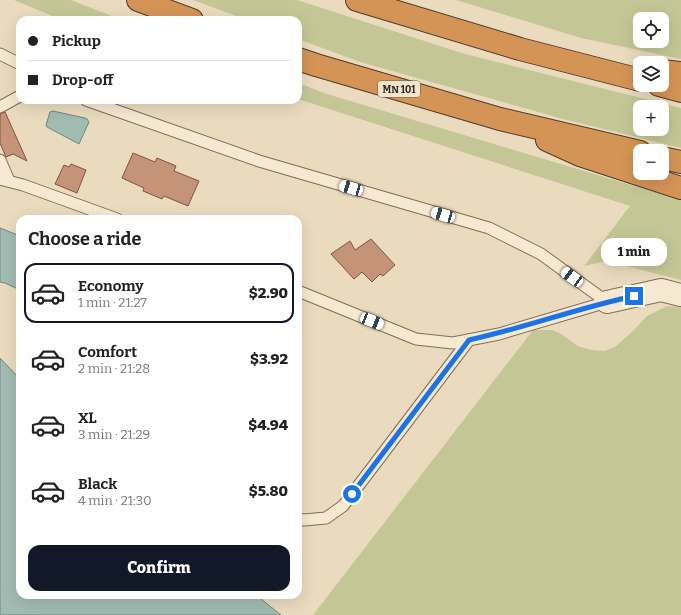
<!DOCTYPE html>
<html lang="en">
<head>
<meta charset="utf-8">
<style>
  :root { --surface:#fff; --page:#f2f2f2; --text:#222; --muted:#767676; --line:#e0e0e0; --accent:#111827 }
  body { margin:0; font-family:Bitter,serif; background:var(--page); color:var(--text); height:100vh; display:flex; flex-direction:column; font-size:15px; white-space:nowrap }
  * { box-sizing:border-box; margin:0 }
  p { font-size:13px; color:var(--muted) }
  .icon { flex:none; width:22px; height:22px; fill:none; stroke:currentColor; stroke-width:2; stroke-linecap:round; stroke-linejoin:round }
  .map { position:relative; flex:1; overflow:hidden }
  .side { position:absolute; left:16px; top:215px; width:286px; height:384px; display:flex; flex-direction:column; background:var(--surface); border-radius:12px; box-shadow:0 4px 16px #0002 }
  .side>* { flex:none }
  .guide { position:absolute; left:16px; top:16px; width:286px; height:88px; border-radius:12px; box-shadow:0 4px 16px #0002; display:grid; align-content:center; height:88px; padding:0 12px; background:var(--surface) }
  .buttons { position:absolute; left:633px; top:12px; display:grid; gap:8px }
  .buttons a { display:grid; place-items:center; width:36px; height:36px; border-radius:8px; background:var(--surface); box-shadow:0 4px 16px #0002; font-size:20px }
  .end { position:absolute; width:18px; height:18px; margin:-9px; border:5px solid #1a73e8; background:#fff; box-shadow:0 0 0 2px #fff }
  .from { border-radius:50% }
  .bubble { position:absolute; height:28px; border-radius:12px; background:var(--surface); box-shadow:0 4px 16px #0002; font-size:13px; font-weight:800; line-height:28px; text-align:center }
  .car { position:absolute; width:12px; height:24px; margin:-12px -6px; border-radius:5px; box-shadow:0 0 3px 1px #0007; background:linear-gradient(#fff 24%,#345 0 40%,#fff 0 76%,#345 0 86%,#fff 0) }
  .guide b { display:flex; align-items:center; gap:14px; height:38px; font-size:15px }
  .guide b+b { border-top:1px solid var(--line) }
  .guide i { width:10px; height:10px; background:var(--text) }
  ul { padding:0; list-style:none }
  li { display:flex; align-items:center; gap:12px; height:60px; margin:0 8px 6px; padding:0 4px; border:2px solid transparent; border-radius:12px }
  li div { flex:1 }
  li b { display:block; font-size:15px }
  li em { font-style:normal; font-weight:800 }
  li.selected { border-color:var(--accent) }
  li>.icon { width:36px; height:36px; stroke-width:1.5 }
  h2 { padding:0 12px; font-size:18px; line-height:48px }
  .cta { display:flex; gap:8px; margin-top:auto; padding:8px 12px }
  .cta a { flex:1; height:46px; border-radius:12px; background:var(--accent); color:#fff; font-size:16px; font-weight:800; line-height:46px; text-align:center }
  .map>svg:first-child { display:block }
  .green { fill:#c4c795; fill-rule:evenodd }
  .water { fill:#a2bcb3; stroke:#6a897f }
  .building { fill:#c59378; stroke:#7e5541 }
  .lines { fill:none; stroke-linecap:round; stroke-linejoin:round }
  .service-casing { stroke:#816c59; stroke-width:13 }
  .minor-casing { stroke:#816c59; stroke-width:24 }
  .motorway-casing { stroke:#4f3b2d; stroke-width:24 }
  .service { stroke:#f6e9d2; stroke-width:11 }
  .minor { stroke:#f6e9d2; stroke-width:22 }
  .motorway { stroke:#d49455; stroke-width:22 }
  .route { stroke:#1a73e8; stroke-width:5 }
  .labels { text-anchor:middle; stroke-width:3; stroke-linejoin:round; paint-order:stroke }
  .shield { fill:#f2e5ce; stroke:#6c5f51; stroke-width:1 }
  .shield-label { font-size:10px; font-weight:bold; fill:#32251c }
</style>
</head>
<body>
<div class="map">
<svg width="681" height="615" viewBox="0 0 681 615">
  <rect width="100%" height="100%" fill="#eadbbf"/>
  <g class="green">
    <path d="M14,0H71L122,20H62Z"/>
    <path d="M193,0H297L465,54L681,108V148L563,119L360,62L298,39V20H247ZM640,107H662V129H640Z"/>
    <path d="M456,0H681V59L581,38ZM640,19H662V41H640Z"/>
    <path d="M298,83L327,94L681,200V280L606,261L584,266L630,206L298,99Z"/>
    <path d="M667,306L681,307V615H313L533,330H552L561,334L578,346L591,350L605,351L616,346L633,331L647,316Z"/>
  </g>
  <g class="water">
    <path d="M53,111L85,118L87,119L89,122L79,144L47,127L46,125L50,112Z"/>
    <path d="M0,228L20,236V290L5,283L0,282Z"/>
    <path d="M0,358L20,379V595H256L281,615H0Z"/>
  </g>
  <g class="building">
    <path d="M5,112L27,161L13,154L6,157L0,143V114Z"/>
    <path d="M133,153L155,162L157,158L176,166L174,171L199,181L188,206L164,196L162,199L143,191L144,188L122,178Z"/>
    <path d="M71,164L86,170L77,193L55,184L64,165L69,167Z"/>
    <path d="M371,239L395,265L383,276L380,274L372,282L362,272L354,279L331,254L350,241L355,250Z"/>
  </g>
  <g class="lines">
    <defs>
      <g id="service">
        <path d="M0,54L20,64"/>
        <path d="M86,100L259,161L489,228L541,254L607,302"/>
        <path d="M0,107L20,96"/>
        <path d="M0,160L9,181"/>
        <path d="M0,179L23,185L117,219"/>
        <path d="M298,291L416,339L453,343L499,334L607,302"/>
        <path d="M298,519L304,520L326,518L343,506L469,340"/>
      </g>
      <path id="minor" d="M607,302L661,290L681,295"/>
      <g id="motorway">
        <path d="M138,0L192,20"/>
        <path d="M357,0L520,49L640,80"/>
        <path d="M298,59L316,65L500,119L640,152"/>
        <path d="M662,71L681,73"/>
        <path d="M659,85L681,91"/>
        <path d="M547,140L580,155L681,188"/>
        <path d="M662,158L681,162"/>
      </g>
    </defs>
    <use href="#service" class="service-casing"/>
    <use href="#minor" class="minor-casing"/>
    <use href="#motorway" class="motorway-casing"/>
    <use href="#service" class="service"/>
    <use href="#minor" class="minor"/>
    <use href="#motorway" class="motorway"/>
  </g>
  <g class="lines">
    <path class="route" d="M352,494L469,340C524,328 578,308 634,296"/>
  </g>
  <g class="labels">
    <rect class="shield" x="378" y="81" width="42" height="16" rx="3"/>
    <g class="shield-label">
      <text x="399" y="93">MN 101</text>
    </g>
  </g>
</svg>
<div class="buttons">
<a><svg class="icon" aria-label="locate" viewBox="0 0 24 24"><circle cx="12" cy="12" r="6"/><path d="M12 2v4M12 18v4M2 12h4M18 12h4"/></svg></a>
<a><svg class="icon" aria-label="layers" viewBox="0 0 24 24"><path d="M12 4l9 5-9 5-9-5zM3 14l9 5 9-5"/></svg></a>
<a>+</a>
<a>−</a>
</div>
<i class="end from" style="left:352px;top:494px"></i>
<i class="end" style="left:634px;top:296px"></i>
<div class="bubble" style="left:601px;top:238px;width:66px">1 min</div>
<i class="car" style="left:351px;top:188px;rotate:286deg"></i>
<i class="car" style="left:443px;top:215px;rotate:286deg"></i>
<i class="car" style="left:572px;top:277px;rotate:306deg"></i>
<i class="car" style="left:372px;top:321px;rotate:112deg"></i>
<div class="guide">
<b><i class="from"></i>Pickup</b>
<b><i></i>Drop-off</b>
</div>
<section class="side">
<h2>Choose a ride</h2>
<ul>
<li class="selected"><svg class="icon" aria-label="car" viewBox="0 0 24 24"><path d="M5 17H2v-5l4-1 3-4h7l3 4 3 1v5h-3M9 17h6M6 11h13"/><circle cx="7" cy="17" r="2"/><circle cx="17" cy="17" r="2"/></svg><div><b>Economy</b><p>1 min · 21:27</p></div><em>$2.90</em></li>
<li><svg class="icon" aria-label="car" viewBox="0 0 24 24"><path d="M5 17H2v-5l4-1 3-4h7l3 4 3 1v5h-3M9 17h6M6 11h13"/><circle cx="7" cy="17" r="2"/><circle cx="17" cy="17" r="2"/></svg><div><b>Comfort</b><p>2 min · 21:28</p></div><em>$3.92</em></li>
<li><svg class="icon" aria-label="car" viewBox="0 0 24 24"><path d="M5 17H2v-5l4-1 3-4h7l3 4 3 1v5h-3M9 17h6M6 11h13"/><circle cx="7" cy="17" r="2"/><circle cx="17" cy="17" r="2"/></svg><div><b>XL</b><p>3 min · 21:29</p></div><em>$4.94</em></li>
<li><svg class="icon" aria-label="car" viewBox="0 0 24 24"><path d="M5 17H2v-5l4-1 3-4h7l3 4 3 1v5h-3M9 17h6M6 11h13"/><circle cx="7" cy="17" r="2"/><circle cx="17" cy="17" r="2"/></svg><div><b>Black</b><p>4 min · 21:30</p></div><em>$5.80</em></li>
</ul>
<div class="cta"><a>Confirm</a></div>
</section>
</div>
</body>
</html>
